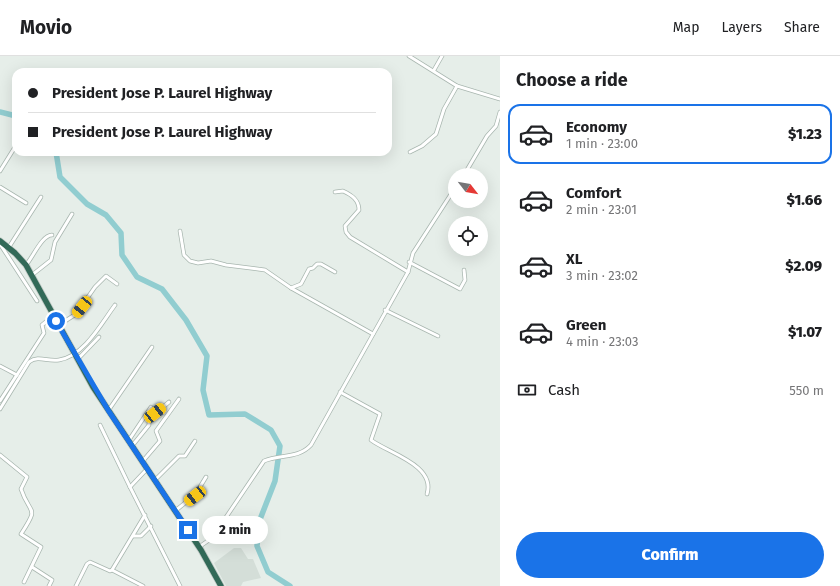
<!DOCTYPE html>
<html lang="en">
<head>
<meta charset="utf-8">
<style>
  :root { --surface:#fff; --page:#f2f2f2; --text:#202124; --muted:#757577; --line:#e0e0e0; --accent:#1a73e8 }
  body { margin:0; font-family:"Fira Sans",sans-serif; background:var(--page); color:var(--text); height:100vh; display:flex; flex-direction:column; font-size:15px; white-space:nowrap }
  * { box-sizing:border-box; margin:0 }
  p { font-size:13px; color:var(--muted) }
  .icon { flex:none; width:22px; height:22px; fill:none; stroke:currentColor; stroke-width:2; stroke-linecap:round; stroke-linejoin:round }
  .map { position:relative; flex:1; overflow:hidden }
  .drawer { display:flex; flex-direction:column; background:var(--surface); width:340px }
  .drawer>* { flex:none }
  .top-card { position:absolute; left:12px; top:12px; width:380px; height:88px; border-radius:12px; box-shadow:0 4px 16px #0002; display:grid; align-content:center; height:88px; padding:0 16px; background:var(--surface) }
  .needle { width:26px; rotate:121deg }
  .buttons { position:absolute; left:448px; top:112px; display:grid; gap:8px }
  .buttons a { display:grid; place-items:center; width:40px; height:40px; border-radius:50%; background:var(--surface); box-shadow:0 4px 16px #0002; font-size:20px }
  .end { position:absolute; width:18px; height:18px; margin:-9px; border:5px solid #1a73e8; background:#fff; box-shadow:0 0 0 2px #fff }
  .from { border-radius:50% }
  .bubble { position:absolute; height:28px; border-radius:14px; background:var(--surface); box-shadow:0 4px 16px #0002; font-size:13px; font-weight:800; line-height:28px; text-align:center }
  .car { position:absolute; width:12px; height:24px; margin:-12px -6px; border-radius:5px; box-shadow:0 0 3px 1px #0007; background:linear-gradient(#f5c518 24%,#345 0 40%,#f5c518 0 76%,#345 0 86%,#f5c518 0) }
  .top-card b { display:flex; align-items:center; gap:14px; height:38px; font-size:15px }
  .top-card b+b { border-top:1px solid var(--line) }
  .top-card i { width:10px; height:10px; background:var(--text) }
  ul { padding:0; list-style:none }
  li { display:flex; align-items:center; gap:12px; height:60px; margin:0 8px 6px; padding:0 8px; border:2px solid transparent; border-radius:12px }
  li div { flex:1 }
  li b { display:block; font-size:15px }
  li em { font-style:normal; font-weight:800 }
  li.on { border-color:var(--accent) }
  li>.icon { width:36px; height:36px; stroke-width:1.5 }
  h2 { padding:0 16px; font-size:18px; line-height:48px }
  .pay { display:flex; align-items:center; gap:10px; height:44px; padding:0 16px; font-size:15px }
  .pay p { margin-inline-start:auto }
  .primary-button { display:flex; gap:8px; margin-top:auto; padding:8px 16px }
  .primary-button a { flex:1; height:46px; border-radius:24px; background:var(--accent); color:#fff; font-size:16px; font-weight:800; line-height:46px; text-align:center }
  header { display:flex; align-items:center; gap:24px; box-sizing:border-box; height:56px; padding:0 20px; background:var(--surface); border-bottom:1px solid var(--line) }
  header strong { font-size:19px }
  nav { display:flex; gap:22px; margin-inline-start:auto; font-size:14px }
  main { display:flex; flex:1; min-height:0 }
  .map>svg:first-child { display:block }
  .built { fill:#d4ded8 }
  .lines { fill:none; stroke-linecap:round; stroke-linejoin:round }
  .river { stroke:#91cdd0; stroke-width:5.5 }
  .street-casing { stroke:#a8b6af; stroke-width:4.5 }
  .highway-casing { stroke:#c2cac6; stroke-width:7 }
  .street { stroke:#fff; stroke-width:3 }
  .highway { stroke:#326a58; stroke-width:5.5 }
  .route { stroke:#1a73e8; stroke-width:5 }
</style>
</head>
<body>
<header>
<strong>Movio</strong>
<nav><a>Map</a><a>Layers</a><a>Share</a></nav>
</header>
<main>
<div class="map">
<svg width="500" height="530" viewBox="0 0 500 530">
  <rect width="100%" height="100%" fill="#e6eee9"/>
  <path class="built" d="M234,492H241L248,503H253L261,522L243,526L241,530H226L214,507Z"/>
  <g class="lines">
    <g class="river">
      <path d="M0,56L16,60"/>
      <path d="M56,96L60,121L87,148L106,159L121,177L122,199L137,221L162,233L186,264L207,300L203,334L209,359L245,358L271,374L280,390L275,425L259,466L257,490L268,516L290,530"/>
    </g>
    <defs>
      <g id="street">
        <path d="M409,0L457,30L500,43"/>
        <path d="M434,14L442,0"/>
        <path d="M410,96L422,90L436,78L444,53L457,30"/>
        <path d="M0,115L15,91"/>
        <path d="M464,119L487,80L496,70L500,56"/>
        <path d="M0,131L26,147"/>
        <path d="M335,136L343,135C352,139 359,144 359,154L345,170L346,176L350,181L408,216"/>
        <path d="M180,175L184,199L190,205L198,207L211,205L226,209L265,214L291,232L373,278"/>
        <path d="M0,188L37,245"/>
        <path d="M9,191L41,141"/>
        <path d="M409,206L460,233L465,224L464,214"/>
        <path d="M26,209C33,201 42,179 52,179"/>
        <path d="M32,219L51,204L55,186L72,158"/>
        <path d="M291,232L301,228L309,213L313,212L317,208H321L335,216"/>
        <path d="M385,254L438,280"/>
        <path d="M59,269L76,258L95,231L106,220L117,228"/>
        <path d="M77,304L99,281"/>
        <path d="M0,310L17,319"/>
        <path d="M340,336L380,358L371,384C388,397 436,409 427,438"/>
        <path d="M0,345L44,277L42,269L53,260"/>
        <path d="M0,353L29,306C39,299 47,306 59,304C84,300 101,268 115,249"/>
        <path d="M108,355L152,291"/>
        <path d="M100,369L130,431"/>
        <path d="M129,384L151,351"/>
        <path d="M132,390L149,369V363L169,346"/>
        <path d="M0,399L27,421L21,433C30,460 40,449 21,478L41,491L24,526"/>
        <path d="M142,406L160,385L156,375L179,343"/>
        <path d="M147,413L130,431L180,530"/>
        <path d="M155,424L179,400H185L195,385"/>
        <path d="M175,455L195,439L206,421"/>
        <path d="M133,480H141L151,470"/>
        <path d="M199,491L212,482L264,405C281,398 298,403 311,389L408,216L413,197L455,132"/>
        <path d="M32,511L52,524L49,530"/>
        <path d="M112,514L143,530"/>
        <path d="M76,530L87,508L90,506L110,515L112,514L145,459"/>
      </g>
      <path id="highway" d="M0,185L15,197L26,209L93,331L201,494L221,530"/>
    </defs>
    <use href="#street" class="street-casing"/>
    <use href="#highway" class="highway-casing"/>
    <use href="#street" class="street"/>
    <use href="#highway" class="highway"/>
  </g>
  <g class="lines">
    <path class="route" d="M56,265L108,354L188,474"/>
  </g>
</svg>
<div class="buttons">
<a><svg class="needle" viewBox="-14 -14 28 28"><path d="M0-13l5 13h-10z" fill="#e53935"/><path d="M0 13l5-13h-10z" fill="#757577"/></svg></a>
<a><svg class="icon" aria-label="locate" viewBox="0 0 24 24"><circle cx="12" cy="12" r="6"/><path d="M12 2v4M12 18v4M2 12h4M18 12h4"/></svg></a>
</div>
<i class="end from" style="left:56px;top:265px"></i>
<i class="end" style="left:188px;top:474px"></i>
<div class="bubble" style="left:202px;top:460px;width:66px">2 min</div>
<i class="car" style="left:82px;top:251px;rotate:219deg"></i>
<i class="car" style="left:155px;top:357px;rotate:52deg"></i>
<i class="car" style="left:195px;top:440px;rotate:232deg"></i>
<div class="top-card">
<b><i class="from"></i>President Jose P. Laurel Highway</b>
<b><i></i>President Jose P. Laurel Highway</b>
</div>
</div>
<section class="drawer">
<h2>Choose a ride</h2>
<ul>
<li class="on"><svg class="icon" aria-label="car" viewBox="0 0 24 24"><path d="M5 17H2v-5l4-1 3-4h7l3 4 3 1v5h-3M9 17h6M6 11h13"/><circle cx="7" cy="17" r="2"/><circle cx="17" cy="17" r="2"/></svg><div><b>Economy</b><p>1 min · 23:00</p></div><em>$1.23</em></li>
<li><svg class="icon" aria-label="car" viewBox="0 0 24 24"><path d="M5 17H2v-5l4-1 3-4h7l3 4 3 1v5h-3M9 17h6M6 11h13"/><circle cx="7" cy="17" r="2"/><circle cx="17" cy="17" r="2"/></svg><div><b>Comfort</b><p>2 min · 23:01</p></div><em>$1.66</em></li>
<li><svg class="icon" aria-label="car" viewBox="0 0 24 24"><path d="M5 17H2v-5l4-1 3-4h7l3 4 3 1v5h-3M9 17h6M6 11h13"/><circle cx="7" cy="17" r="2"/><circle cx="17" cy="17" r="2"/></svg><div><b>XL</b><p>3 min · 23:02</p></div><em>$2.09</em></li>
<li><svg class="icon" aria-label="car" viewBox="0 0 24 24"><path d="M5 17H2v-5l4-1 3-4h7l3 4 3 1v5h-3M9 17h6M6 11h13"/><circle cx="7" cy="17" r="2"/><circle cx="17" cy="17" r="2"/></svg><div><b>Green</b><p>4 min · 23:03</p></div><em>$1.07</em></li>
</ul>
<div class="pay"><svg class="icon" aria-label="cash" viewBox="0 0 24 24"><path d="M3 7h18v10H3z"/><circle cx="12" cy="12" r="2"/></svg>Cash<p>550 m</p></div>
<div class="primary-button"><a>Confirm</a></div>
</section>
</main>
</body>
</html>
